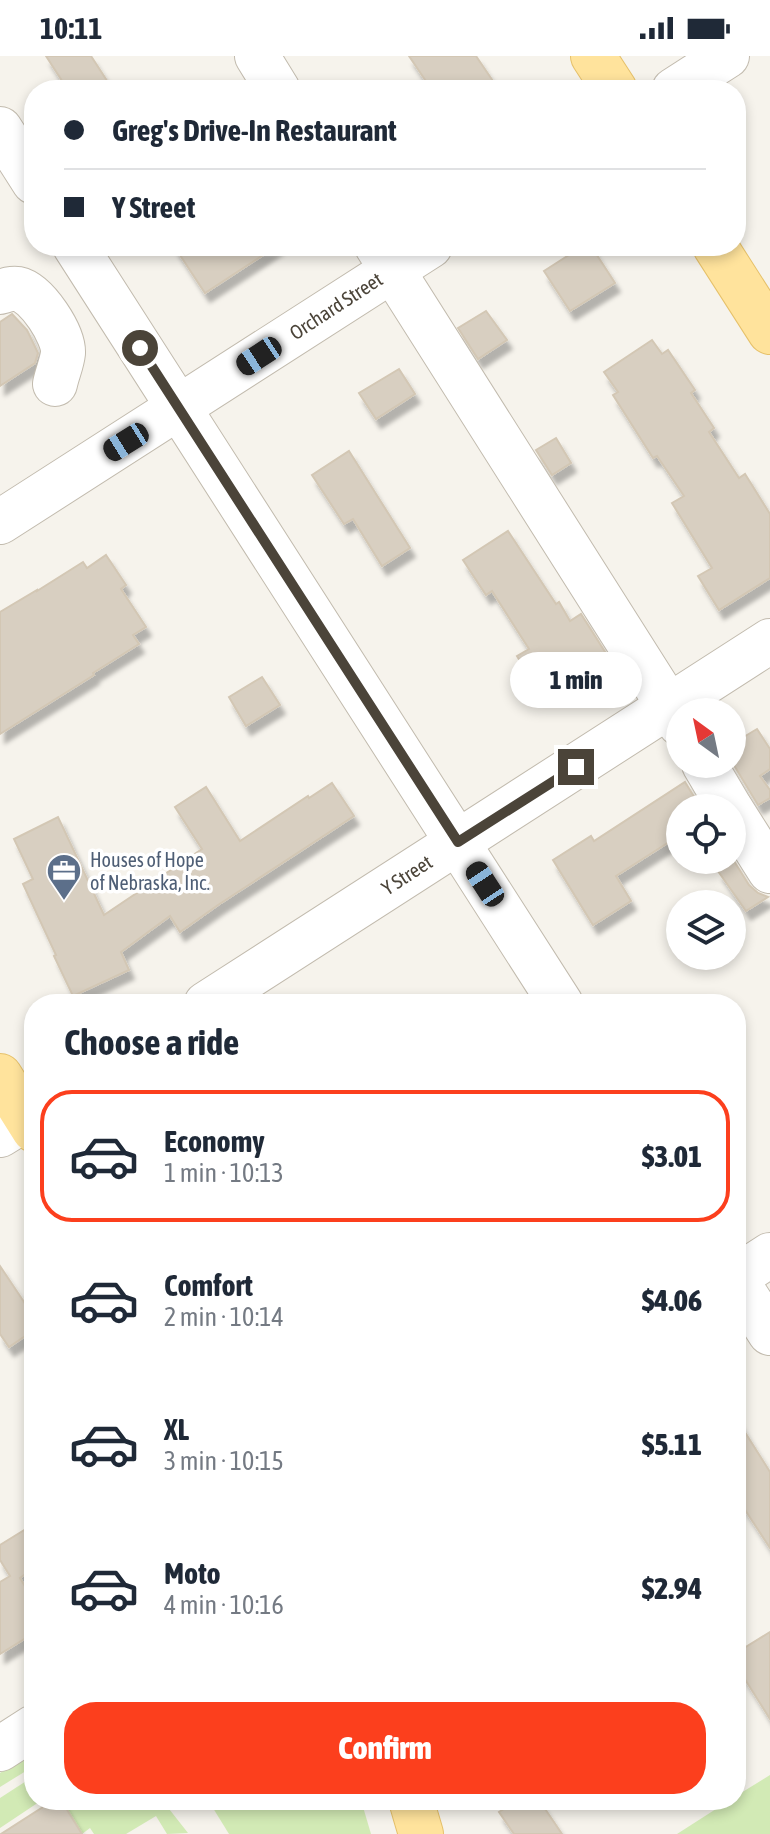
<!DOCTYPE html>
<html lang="en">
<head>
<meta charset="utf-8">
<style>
  :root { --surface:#fff; --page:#f6f6f7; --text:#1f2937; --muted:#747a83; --line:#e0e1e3; --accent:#fc3f1d }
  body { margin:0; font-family:"Asap Condensed",sans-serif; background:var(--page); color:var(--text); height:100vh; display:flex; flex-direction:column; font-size:30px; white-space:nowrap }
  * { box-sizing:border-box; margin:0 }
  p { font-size:26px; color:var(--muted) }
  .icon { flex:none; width:44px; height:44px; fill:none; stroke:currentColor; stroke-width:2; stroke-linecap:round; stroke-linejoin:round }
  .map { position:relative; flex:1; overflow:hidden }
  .panel { position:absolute; left:24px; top:938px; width:722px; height:816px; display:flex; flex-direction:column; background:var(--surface); border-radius:32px; box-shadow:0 4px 12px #0003 }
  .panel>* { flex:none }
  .guide { position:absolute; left:24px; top:24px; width:722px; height:176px; border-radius:32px; box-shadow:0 4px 12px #0003; display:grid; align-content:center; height:176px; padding:0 40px; background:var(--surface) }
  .needle { width:52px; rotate:327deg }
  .buttons { position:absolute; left:666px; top:642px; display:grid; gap:16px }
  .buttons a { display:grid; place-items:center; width:80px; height:80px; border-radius:50%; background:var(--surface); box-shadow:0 4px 12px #0003; font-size:40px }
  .end { position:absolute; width:36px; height:36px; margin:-18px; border:10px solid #4b4439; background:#fff; box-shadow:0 0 0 4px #fff }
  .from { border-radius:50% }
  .bubble { position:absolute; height:56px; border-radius:28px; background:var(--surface); box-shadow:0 4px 12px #0003; font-size:26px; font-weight:800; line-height:56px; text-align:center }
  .car { position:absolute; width:24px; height:48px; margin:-24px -12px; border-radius:10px; box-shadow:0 0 6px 2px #0007; background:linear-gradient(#222 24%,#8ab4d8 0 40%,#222 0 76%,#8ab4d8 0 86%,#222 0) }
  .guide b { display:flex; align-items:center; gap:28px; height:76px; font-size:30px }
  .guide b+b { border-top:2px solid var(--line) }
  .guide i { width:20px; height:20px; background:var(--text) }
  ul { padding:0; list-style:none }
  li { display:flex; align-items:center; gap:24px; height:132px; margin:0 16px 12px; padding:0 24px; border:4px solid transparent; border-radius:32px }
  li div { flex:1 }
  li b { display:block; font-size:30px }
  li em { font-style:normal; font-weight:800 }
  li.selected { border-color:var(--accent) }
  li>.icon { width:72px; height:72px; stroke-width:1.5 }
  h2 { padding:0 40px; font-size:36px; line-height:96px }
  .primary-button { display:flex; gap:16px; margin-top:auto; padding:16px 40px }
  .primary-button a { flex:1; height:92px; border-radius:32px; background:var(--accent); color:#fff; font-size:32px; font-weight:800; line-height:92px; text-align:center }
  .status { display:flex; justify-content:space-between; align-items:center; height:56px; padding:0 40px; background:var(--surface); direction:ltr }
  .status svg { height:22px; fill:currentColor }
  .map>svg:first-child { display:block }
  .green { fill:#d2eab5 }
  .building { fill:#d8cfc1; stroke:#d3c7b4; stroke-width:2; filter:url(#shadow) }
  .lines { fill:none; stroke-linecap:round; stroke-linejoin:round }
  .minor-casing { stroke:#c2bbae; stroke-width:46 }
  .major-casing { stroke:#e6c16a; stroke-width:46 }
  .minor { stroke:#fff; stroke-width:44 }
  .major { stroke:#ffe39c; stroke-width:44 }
  .route { stroke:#4b4439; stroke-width:10 }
  .labels { text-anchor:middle; stroke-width:7; stroke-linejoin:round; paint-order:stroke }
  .street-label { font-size:20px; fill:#4b4439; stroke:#fff }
  .service-label { font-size:20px; fill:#4e5e75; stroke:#fff; text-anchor:start }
</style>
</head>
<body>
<div class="status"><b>10:11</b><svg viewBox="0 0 49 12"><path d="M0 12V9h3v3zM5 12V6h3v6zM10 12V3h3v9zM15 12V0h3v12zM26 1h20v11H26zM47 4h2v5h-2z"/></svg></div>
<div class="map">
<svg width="770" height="1778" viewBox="0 0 770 1778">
  <defs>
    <filter id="shadow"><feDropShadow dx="5" dy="9" stdDeviation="2" flood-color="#0004"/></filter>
  </defs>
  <rect width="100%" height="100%" fill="#f6f3ec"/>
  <g class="green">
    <path d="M34,1695V1710L0,1731V1717Z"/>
    <path d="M770,1719V1778H677L730,1744H736V1740Z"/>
    <path d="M34,1720V1744H42L0,1772V1742Z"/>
    <path d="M64,1744H162L188,1777L167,1778L156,1760L126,1778H94L90,1772L82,1778L63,1746Z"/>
    <path d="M208,1744H361L371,1778H229Z"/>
  </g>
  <g class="building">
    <path d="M46,0H91L113,34H68Z"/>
    <path d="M409,0H476L499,34H432Z"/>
    <path d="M174,190H277L205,237Z"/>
    <path d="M583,190H591L615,227L570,255L544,215Z"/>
    <path d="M486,255L507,284L478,303L458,272Z"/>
    <path d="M12,258L27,274L38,297L35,307L0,330V266Z"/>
    <path d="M652,284L662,298L668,294L695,334L691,337L714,372L709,376L739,422L745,418L770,458V522L719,554L698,520L712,512L672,447L684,440L657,400L653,402L613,339L618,336L604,316Z"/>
    <path d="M399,313L415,338L376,363L359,337Z"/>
    <path d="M556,382L571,407L552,419L536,394Z"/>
    <path d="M349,395L410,492L382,510L353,463L344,468L312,419Z"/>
    <path d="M508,475L556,548L559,546L570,565L581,558L607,599L589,610L588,607L540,637L517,600L529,593L492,535L486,539L463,504Z"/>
    <path d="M106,499L126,529L121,533L146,571L133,579L139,588L93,617L94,619L0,678V556L37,534V535L83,506L87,512Z"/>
    <path d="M262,621L280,649L246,670L229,641Z"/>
    <path d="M757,673L770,693V713L760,720L770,734V742L758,749L732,706V688Z"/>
    <path d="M685,726L701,752H680V779L616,820L631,845L593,869L553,804L591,780L594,785Z"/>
    <path d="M332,727L354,760L218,849L180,876L170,860L121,896L129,914L73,940L54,900L56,899L23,828L33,823L14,783L58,761L104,859L202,793L175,751L206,731L240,785L308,740L309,742Z"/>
    <path d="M734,805L749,829L758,837L768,841L746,855L718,815Z"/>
    <path d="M0,1210L34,1261V1274L9,1291L0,1278Z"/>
    <path d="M736,1362L770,1416V1492L736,1440Z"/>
    <path d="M34,1468V1512L20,1522L34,1545V1577L0,1598V1526L10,1520L0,1504V1489Z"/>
    <path d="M770,1576V1663L736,1609V1597Z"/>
    <path d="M54,1744H61L82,1778H1Z"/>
    <path d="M518,1744H539L562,1778H514L499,1756Z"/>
  </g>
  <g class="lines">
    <defs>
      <g id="minor">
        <path d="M257,0L278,34"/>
        <path d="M674,34L727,0"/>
        <path d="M0,73L34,126"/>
        <path d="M75,190L561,948"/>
        <path d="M377,190L680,668"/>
        <path d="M0,236C6,234 12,232 18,233C37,237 64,279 63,297C62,307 57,318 55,328"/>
        <path d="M0,466L430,190"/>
        <path d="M704,708L730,752"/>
        <path d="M732,755L770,815"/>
        <path d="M206,948L770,585"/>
        <path d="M0,1079L34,1058"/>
        <path d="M736,1221L770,1199"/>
        <path d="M736,1224L770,1277"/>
        <path d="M0,1693L34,1671"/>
      </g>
      <g id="major">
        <path d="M593,0L615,34"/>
        <path d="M715,190L770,276"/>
        <path d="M0,1020L34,1074"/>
        <path d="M411,1744L421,1778"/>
      </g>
    </defs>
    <use href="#minor" class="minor-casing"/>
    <use href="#major" class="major-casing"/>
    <use href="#minor" class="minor"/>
    <use href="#major" class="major"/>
  </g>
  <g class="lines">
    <path class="route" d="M140,292L458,786L576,711"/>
  </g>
  <defs>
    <symbol id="office-pin" viewBox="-11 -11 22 30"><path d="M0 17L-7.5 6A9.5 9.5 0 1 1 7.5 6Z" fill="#5c6f8a" stroke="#fff"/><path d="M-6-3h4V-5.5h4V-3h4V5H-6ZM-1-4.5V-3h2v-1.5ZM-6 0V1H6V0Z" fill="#fff"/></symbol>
  </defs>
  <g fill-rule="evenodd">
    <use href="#office-pin" x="44" y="795" width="40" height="54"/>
  </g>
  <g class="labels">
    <g class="street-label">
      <text transform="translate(336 250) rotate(-33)" y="7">Orchard Street</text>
      <text transform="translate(407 819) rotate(-33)" y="7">Y Street</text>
    </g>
    <g class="service-label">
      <text x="90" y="811">Houses of Hope<tspan x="90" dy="23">of Nebraska, Inc.</tspan></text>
    </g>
  </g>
</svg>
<div class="buttons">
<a><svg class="needle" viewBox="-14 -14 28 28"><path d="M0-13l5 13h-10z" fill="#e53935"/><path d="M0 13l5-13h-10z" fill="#747a83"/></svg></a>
<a><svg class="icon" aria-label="locate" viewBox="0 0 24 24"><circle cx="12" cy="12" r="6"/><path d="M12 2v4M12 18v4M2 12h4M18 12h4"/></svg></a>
<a><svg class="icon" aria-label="layers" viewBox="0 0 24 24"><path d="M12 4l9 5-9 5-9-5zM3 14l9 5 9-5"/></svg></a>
</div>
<i class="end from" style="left:140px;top:292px"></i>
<i class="end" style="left:576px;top:711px"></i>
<div class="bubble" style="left:510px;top:596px;width:132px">1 min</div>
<i class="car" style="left:259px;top:300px;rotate:237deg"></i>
<i class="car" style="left:126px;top:386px;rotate:238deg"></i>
<i class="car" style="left:485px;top:828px;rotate:327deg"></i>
<div class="guide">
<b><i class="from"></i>Greg's Drive-In Restaurant</b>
<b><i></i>Y Street</b>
</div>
<section class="panel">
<h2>Choose a ride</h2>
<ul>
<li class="selected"><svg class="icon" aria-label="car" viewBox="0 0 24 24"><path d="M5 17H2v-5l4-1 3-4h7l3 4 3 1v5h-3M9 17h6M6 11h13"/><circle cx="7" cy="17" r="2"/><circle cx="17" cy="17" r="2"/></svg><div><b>Economy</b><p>1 min · 10:13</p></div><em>$3.01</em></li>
<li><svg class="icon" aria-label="car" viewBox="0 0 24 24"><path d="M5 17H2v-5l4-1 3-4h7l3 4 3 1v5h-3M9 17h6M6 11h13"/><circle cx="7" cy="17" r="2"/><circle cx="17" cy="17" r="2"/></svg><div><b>Comfort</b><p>2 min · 10:14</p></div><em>$4.06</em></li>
<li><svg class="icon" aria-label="car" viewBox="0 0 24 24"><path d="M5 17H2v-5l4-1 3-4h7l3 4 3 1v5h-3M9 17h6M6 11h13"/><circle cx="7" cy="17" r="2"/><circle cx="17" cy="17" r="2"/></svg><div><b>XL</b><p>3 min · 10:15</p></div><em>$5.11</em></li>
<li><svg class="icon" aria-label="car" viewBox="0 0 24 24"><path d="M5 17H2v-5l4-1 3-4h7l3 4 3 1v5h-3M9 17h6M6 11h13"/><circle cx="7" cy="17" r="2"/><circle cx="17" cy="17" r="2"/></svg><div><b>Moto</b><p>4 min · 10:16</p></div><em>$2.94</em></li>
</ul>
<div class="primary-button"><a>Confirm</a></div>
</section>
</div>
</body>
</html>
